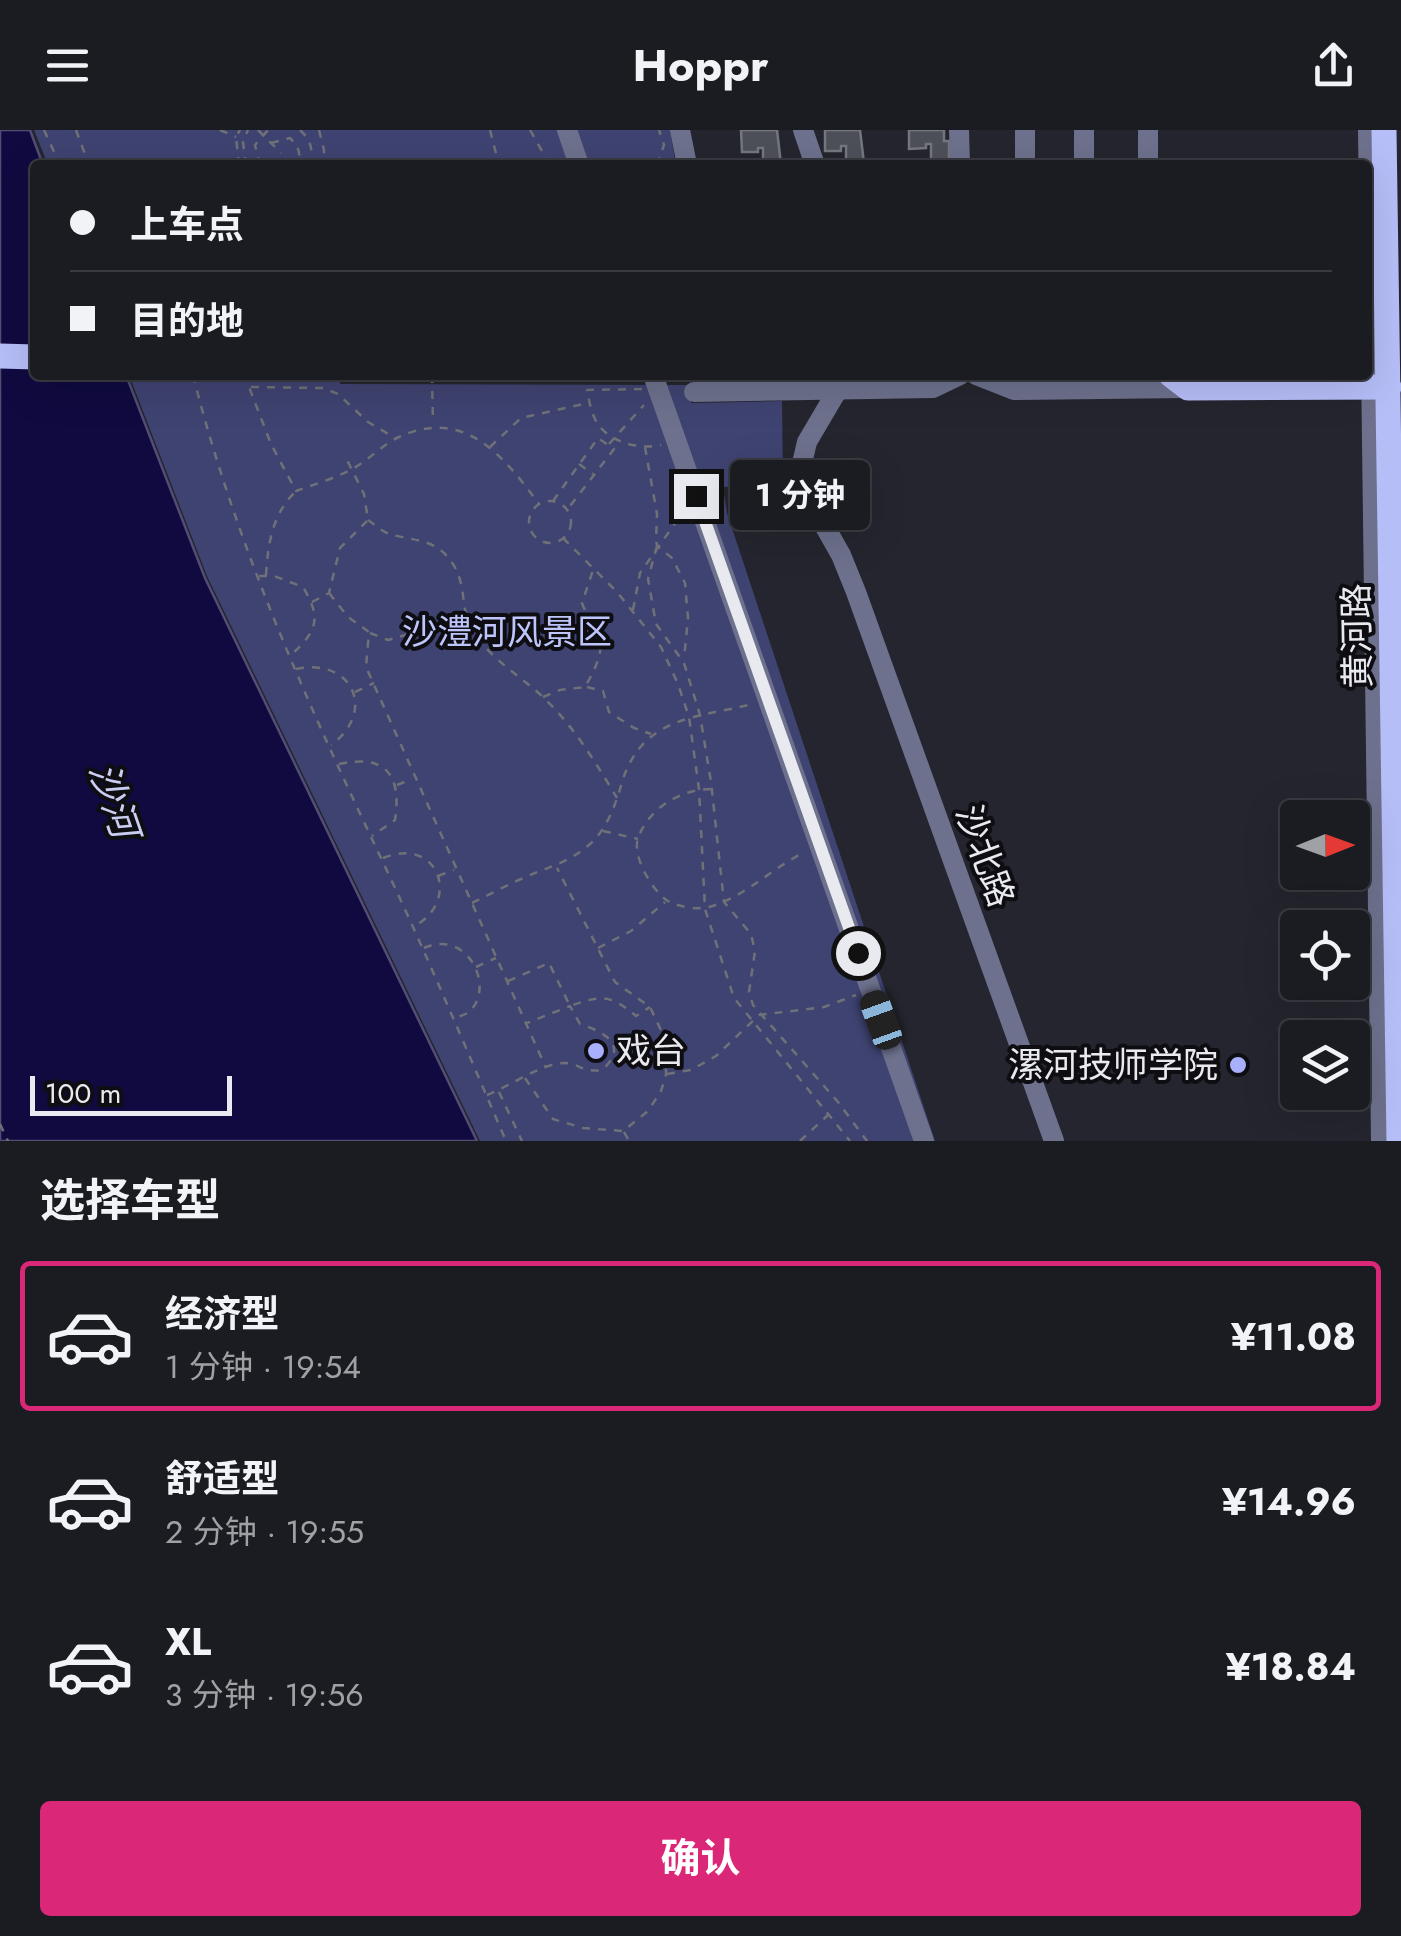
<!DOCTYPE html>
<html lang="zh">
<head>
<meta charset="utf-8">
<style>
  :root { --surface:#1b1c22; --page:#24252a; --text:#f1f3f6; --muted:#a0a1a5; --line:#393a40; --accent:#db2777 }
  body { margin:0; font-family:Jost,"Noto Sans SC",sans-serif; background:var(--page); color:var(--text); height:100vh; display:flex; flex-direction:column; font-size:38px; white-space:nowrap }
  * { box-sizing:border-box; margin:0 }
  p { font-size:32px; color:var(--muted) }
  .icon { flex:none; width:55px; height:55px; fill:none; stroke:currentColor; stroke-width:2; stroke-linecap:round; stroke-linejoin:round }
  .map { position:relative; height:1011px; overflow:hidden }
  .drawer { display:flex; flex-direction:column; background:var(--surface); flex:1 }
  .drawer>* { flex:none }
  .guide { position:absolute; left:30px; top:30px; width:1342px; height:220px; border-radius:10px; box-shadow:0 10px 40px #0002,0 0 0 2px var(--line); display:grid; align-content:center; height:220px; padding:0 40px; background:var(--surface) }
  .needle { width:65px; rotate:89deg }
  .buttons { position:absolute; left:1280px; top:670px; display:grid; gap:20px }
  .buttons a { display:grid; place-items:center; width:90px; height:90px; border-radius:10px; background:var(--surface); box-shadow:0 10px 40px #0002,0 0 0 2px var(--line); font-size:50px }
  .scale { position:absolute; left:30px; bottom:25px; width:202px; box-sizing:border-box; padding-left:10px; border:5px solid #e9eaf0; border-top:0; font-size:28px; line-height:35px; white-space:nowrap; color:#e9eaf0; -webkit-text-stroke:8px #0e0e12; paint-order:stroke }
  .end { position:absolute; width:45px; height:45px; margin:-22px; border:12px solid #e9eaf0; background:#111; box-shadow:0 0 0 5px #111 }
  .from { border-radius:50% }
  .bubble { position:absolute; height:70px; border-radius:10px; background:var(--surface); box-shadow:0 10px 40px #0002,0 0 0 2px var(--line); font-size:32px; font-weight:700; line-height:70px; text-align:center }
  .car { position:absolute; width:30px; height:60px; margin:-30px -15px; border-radius:12px; box-shadow:0 0 8px 2px #0007; background:linear-gradient(#222 24%,#8ab4d8 0 40%,#222 0 76%,#8ab4d8 0 86%,#222 0) }
  .guide b { display:flex; align-items:center; gap:35px; height:95px; font-size:38px }
  .guide b+b { border-top:2px solid var(--line) }
  .guide i { width:25px; height:25px; background:var(--text) }
  ul { padding:0; list-style:none }
  li { display:flex; align-items:center; gap:30px; height:150px; margin:0 20px 15px; padding:0 20px; border:5px solid transparent; border-radius:10px }
  li div { flex:1 }
  li b { display:block; font-size:38px }
  li em { font-style:normal; font-weight:700 }
  li.on { border-color:var(--accent) }
  li>.icon { width:90px; height:90px; stroke-width:1.5 }
  h2 { padding:0 40px; font-size:45px; line-height:120px }
  .button { display:flex; gap:20px; margin-top:auto; padding:20px 40px }
  .button a { flex:1; height:115px; border-radius:10px; background:var(--accent); color:#fff; font-size:40px; font-weight:700; line-height:115px; text-align:center }
  header { display:flex; justify-content:space-between; align-items:center; height:130px; padding:0 40px; background:var(--surface); font-size:45px; font-weight:700 }
  .map>svg:first-child { display:block }
  .green { fill:#3f4371 }
  .water { fill:#100a40; stroke:#514d75; stroke-width:2.5 }
  .building { fill:#4e5059; stroke:#747680; stroke-width:2.5 }
  .lines { fill:none; stroke-linecap:round; stroke-linejoin:round }
  .path { stroke:#707178; stroke-width:2.5; stroke-dasharray:8 8; stroke-linecap:butt }
  .minor { stroke:#6d718d; stroke-width:20 }
  .major { stroke:#b6bef8; stroke-width:25 }
  .route { stroke:#e9eaf0; stroke-width:12 }
  .poi-dot { fill:#a8b0fc; stroke:#0e0e12; stroke-width:4 }
  .labels { text-anchor:middle; stroke-width:8; stroke-linejoin:round; paint-order:stroke }
  .park-label { font-size:35px; fill:#bdc5fb; stroke:#0e0e12 }
  .street-label { font-size:35px; fill:#e9eaf0; stroke:#0e0e12 }
  .poi-label { font-size:35px; fill:#e9eaf0; stroke:#0e0e12; text-anchor:start }
  .water-label { font-size:38px; font-style:italic; fill:#c8cdf1; stroke:#0e0e12 }
</style>
</head>
<body>
<header><svg class="icon" aria-label="menu" viewBox="0 0 24 24"><path d="M4 6h16M4 12h16M4 18h16"/></svg>Hoppr<svg class="icon" aria-label="share" viewBox="0 0 24 24"><path d="M12 15V3M7 8l5-5 5 5M5 13v7h14v-7"/></svg></header>
<div class="map">
<svg width="1401" height="1011" viewBox="0 0 1401 1011">
  <rect width="100%" height="100%" fill="#24252e"/>
  <g class="green">
    <path d="M34,0H670L676,35H48Z"/>
    <path d="M129,245H340V254L691,255V273L782,271L783,353L723,357L727,383L935,1011H480L207,446Z"/>
  </g>
  <path class="water" d="M0,0H30L43,35H35V245H126L205,448L477,1011H0Z"/>
  <g class="building">
    <path d="M741,0H777L781,34H763V18H758V22H742Z"/>
    <path d="M825,0H860L864,33H846V16H841V21H825Z"/>
    <path d="M909,0H944V11H949V30L931,31V14H926V18L909,19Z"/>
  </g>
  <g class="lines">
    <g class="path">
      <path d="M44,0L60,35"/>
      <path d="M76,0L89,35"/>
      <path d="M220,0L236,7"/>
      <path d="M258,0L281,23"/>
      <path d="M300,0C312,11 313,20 310,35"/>
      <path d="M319,0L324,20L323,35"/>
      <path d="M490,0L499,35"/>
      <path d="M530,0L550,35"/>
      <path d="M271,13L290,8C299,17 301,23 298,35"/>
      <path d="M239,35L236,7L240,0"/>
      <path d="M246,35L243,12L248,0"/>
      <path d="M260,35L255,15L268,0"/>
      <path d="M657,35L664,15L659,0"/>
      <path d="M193,245C235,413 306,570 380,726C425,820 465,916 506,1011"/>
      <path d="M241,245L249,257L271,314L296,361C315,354 336,348 354,338C370,329 383,314 399,307C464,277 503,325 539,374"/>
      <path d="M432,245L433,293"/>
      <path d="M251,257L323,258L338,264L368,292L395,308"/>
      <path d="M642,259L587,260C589,270 591,282 596,291C608,312 638,320 661,315"/>
      <path d="M609,314L644,275"/>
      <path d="M490,317L521,288L588,273"/>
      <path d="M645,317L657,384L656,410L657,416L672,428L685,453L688,488L684,529"/>
      <path d="M579,334L593,344"/>
      <path d="M553,371L598,308L614,319L567,380"/>
      <circle cx="550" cy="392" r="21"/>
      <path d="M368,390C374,394 380,400 387,403C405,410 429,408 444,423C471,450 457,476 473,501C492,531 520,545 545,569C575,598 596,633 617,668"/>
      <path d="M563,408L617,462L661,517L678,554L689,587L699,659L705,779L734,868L850,1011"/>
      <path d="M657,416L648,449L656,494L684,533L700,585L711,652L724,772L751,804L755,821L749,862L753,875L838,972L867,1011"/>
      <path d="M266,445C268,414 272,385 295,362"/>
      <path d="M259,446H274L303,457C322,489 317,501 291,525"/>
      <path d="M329,463L348,487L369,502L366,537L546,938"/>
      <path d="M312,472L329,463L340,418L368,390L364,364L346,328"/>
      <path d="M633,480L640,443L683,382"/>
      <path d="M370,503L388,510L429,498L469,496"/>
      <path d="M296,539C353,527 377,582 331,615"/>
      <path d="M587,557L603,561L609,582L634,598L651,604"/>
      <path d="M355,562L374,553"/>
      <path d="M543,567L560,560L585,557C594,541 606,520 598,502C593,492 586,485 582,473L593,440"/>
      <path d="M339,634C385,624 402,644 395,690L372,706"/>
      <path d="M397,655L412,649"/>
      <path d="M711,659C681,659 649,678 638,708C632,726 651,758 665,769C675,777 698,780 709,777C743,768 771,739 803,723"/>
      <path d="M603,701L638,709"/>
      <path d="M383,728C439,705 462,772 413,797"/>
      <path d="M438,746L454,740"/>
      <path d="M472,773C489,765 505,756 521,749C547,737 567,734 590,714C607,699 616,674 622,652C643,586 696,588 753,574"/>
      <path d="M424,818C468,798 496,858 469,882C465,885 459,886 453,889"/>
      <path d="M598,818L631,801L665,772"/>
      <path d="M476,837L496,828"/>
      <path d="M508,851L549,833L570,876C601,865 610,864 636,886L650,877"/>
      <path d="M667,944L691,940L716,926L759,885L824,877L856,865"/>
      <path d="M525,948L553,989L583,998L623,1001L648,981L661,961L666,945V911L650,877L615,852L557,738"/>
      <path d="M499,962L522,1011"/>
      <path d="M487,965C508,957 543,933 563,933C580,933 581,943 602,940C630,915 604,902 580,894L570,876L527,893"/>
      <path d="M0,994L8,1011"/>
      <path d="M624,1002L629,1011"/>
      <path d="M800,1011L828,985"/>
    </g>
    <g class="minor">
      <path d="M567,0L579,35"/>
      <path d="M680,0L687,35"/>
      <path d="M803,0L815,35"/>
      <path d="M959,0L960,35"/>
      <path d="M1025,0V35"/>
      <path d="M1084,0V35"/>
      <path d="M1148,0V35"/>
      <path d="M1368,0L1381,1011"/>
      <path d="M653,245L924,1011"/>
      <path d="M976,245L1014,260L1188,258"/>
      <path d="M837,261L807,312L800,342L803,358L841,425L856,462L1054,1011"/>
      <path d="M694,262L933,258L960,245"/>
    </g>
    <g class="major">
      <path d="M1384,0L1399,1011"/>
      <path d="M0,226L35,227"/>
      <path d="M1171,245L1188,258L1389,257"/>
    </g>
  </g>
  <g class="lines">
    <path class="route" d="M696,366L858,823"/>
  </g>
  <g class="poi-dot">
    <circle cx="596" cy="921" r="10"/>
    <circle cx="1238" cy="935" r="10"/>
  </g>
  <g class="labels">
    <g class="park-label">
      <text x="507" y="514">沙澧河风景区</text>
    </g>
    <g class="street-label">
      <text transform="translate(1357 506) rotate(-91)" y="12">黄河路</text>
      <text transform="translate(985 726) rotate(70)" y="12">沙北路</text>
    </g>
    <g class="poi-label">
      <text x="616" y="933">戏台</text>
      <text x="1218" y="947" text-anchor="end">漯河技师学院</text>
    </g>
    <g class="water-label">
      <text transform="translate(114 670) rotate(71)" y="13">沙河</text>
    </g>
  </g>
</svg>
<div class="buttons">
<a><svg class="needle" viewBox="-14 -14 28 28"><path d="M0-13l5 13h-10z" fill="#e53935"/><path d="M0 13l5-13h-10z" fill="#a0a1a5"/></svg></a>
<a><svg class="icon" aria-label="locate" viewBox="0 0 24 24"><circle cx="12" cy="12" r="6"/><path d="M12 2v4M12 18v4M2 12h4M18 12h4"/></svg></a>
<a><svg class="icon" aria-label="layers" viewBox="0 0 24 24"><path d="M12 4l9 5-9 5-9-5zM3 14l9 5 9-5"/></svg></a>
</div>
<div class="scale">100 m</div>
<i class="end from" style="left:858px;top:823px"></i>
<i class="end" style="left:696px;top:366px"></i>
<div class="bubble" style="left:730px;top:330px;width:140px">1 分钟</div>
<i class="car" style="left:881px;top:890px;rotate:340deg"></i>
<div class="guide">
<b><i class="from"></i>上车点</b>
<b><i></i>目的地</b>
</div>
</div>
<section class="drawer">
<h2>选择车型</h2>
<ul>
<li class="on"><svg class="icon" aria-label="car" viewBox="0 0 24 24"><path d="M5 17H2v-5l4-1 3-4h7l3 4 3 1v5h-3M9 17h6M6 11h13"/><circle cx="7" cy="17" r="2"/><circle cx="17" cy="17" r="2"/></svg><div><b>经济型</b><p>1 分钟 · 19:54</p></div><em>¥11.08</em></li>
<li><svg class="icon" aria-label="car" viewBox="0 0 24 24"><path d="M5 17H2v-5l4-1 3-4h7l3 4 3 1v5h-3M9 17h6M6 11h13"/><circle cx="7" cy="17" r="2"/><circle cx="17" cy="17" r="2"/></svg><div><b>舒适型</b><p>2 分钟 · 19:55</p></div><em>¥14.96</em></li>
<li><svg class="icon" aria-label="car" viewBox="0 0 24 24"><path d="M5 17H2v-5l4-1 3-4h7l3 4 3 1v5h-3M9 17h6M6 11h13"/><circle cx="7" cy="17" r="2"/><circle cx="17" cy="17" r="2"/></svg><div><b>XL</b><p>3 分钟 · 19:56</p></div><em>¥18.84</em></li>
</ul>
<div class="button"><a>确认</a></div>
</section>
</body>
</html>
